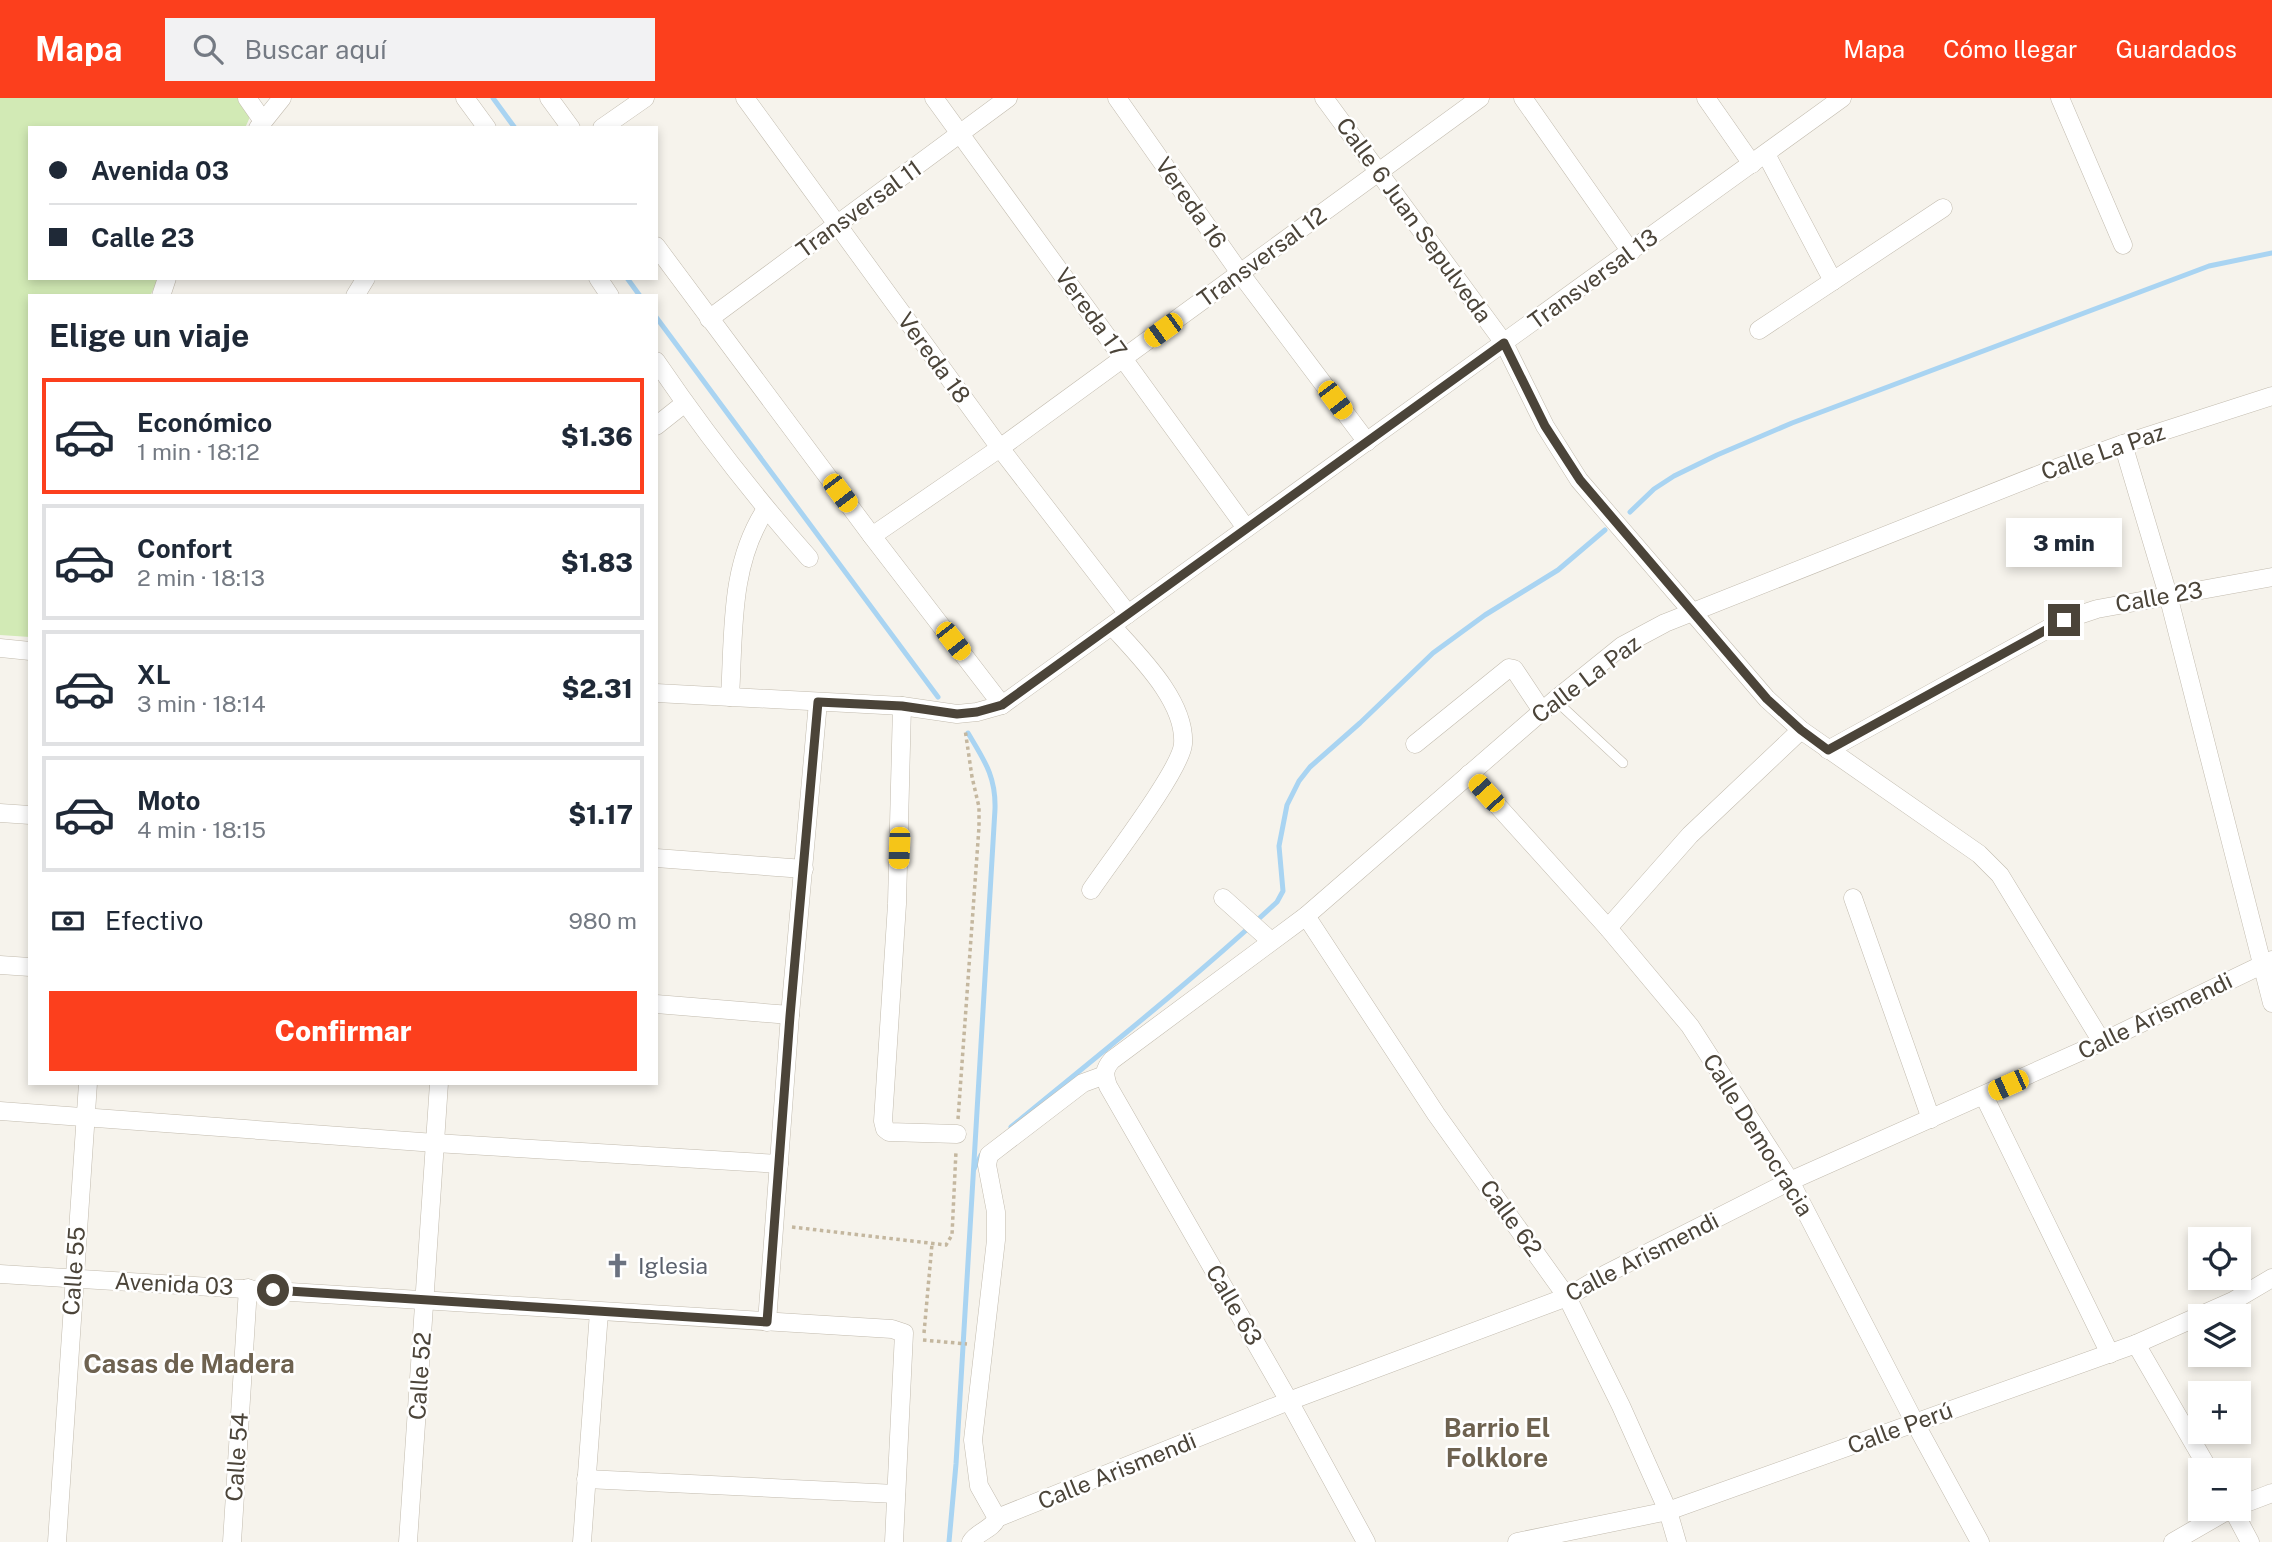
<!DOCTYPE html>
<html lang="es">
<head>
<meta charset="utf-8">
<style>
  :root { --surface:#fff; --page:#f2f2f3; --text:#1f2937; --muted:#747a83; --line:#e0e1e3; --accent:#fc3f1d }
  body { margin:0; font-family:"Public Sans",sans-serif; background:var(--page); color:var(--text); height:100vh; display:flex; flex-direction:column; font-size:26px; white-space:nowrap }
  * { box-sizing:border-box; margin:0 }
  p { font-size:23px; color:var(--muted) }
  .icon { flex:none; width:38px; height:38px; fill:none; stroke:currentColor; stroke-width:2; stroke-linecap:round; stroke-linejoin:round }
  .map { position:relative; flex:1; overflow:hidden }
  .details { position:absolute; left:28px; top:196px; width:630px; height:791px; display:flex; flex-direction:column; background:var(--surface); border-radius:0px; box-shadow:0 4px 10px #0003 }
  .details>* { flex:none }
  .banner { position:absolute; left:28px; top:28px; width:630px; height:154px; border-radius:0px; box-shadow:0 4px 10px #0003; display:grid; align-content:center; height:154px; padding:0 21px; background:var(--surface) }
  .buttons { position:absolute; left:2188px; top:1129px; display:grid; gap:14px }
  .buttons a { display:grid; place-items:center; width:63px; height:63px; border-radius:0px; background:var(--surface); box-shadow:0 4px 10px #0003; font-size:35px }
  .end { position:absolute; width:32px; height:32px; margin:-16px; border:9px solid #4b4439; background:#fff; box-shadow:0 0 0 4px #fff }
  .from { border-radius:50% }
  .bubble { position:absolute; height:49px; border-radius:0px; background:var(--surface); box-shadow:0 4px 10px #0003; font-size:23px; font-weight:800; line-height:49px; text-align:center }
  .car { position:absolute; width:21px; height:42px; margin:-21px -10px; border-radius:9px; box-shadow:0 0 5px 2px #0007; background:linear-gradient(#f5c518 24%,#345 0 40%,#f5c518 0 76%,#345 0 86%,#f5c518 0) }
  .banner b { display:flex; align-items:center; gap:24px; height:66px; font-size:26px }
  .banner b+b { border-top:2px solid var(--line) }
  .banner i { width:18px; height:18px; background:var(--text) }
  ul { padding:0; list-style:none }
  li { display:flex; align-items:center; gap:21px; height:116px; margin:0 14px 10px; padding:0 7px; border:4px solid var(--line); border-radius:0px }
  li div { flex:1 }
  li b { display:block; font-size:26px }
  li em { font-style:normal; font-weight:800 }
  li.on { border-color:var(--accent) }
  li>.icon { width:63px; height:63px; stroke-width:1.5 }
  h2 { padding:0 21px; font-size:32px; line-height:84px }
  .pay { display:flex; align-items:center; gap:18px; height:77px; padding:0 21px; font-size:26px }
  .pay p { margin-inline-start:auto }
  .action { display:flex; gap:14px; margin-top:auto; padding:14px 21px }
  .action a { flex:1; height:80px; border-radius:0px; background:var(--accent); color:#fff; font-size:28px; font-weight:800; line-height:80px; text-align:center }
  header { display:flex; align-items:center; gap:42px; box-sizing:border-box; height:98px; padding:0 35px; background:var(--accent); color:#fff }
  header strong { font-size:33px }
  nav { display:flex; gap:38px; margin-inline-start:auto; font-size:24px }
  .search { width:490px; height:63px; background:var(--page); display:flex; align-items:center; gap:18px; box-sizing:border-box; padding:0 24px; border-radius:0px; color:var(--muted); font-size:26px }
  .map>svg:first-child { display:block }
  .green { fill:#d2eab5 }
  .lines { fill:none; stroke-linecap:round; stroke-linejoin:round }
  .stream { stroke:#a9d4f2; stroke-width:5 }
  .lane-casing { stroke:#c2bbae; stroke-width:10 }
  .street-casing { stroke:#c2bbae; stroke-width:19 }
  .path { stroke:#c4b79f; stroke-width:3.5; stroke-dasharray:3.5 3.5; stroke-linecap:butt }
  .lane { stroke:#fff; stroke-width:9 }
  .street { stroke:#fff; stroke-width:18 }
  .route { stroke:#4b4439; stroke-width:9 }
  .labels { text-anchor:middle; stroke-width:5; stroke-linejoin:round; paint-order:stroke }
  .street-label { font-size:23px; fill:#4b4439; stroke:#fff }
  .worship-label { font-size:23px; fill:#5b616d; stroke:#fff; text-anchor:start }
  .quarter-label { font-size:26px; font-weight:bold; fill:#6e6250; stroke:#fff }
</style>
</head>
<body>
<header>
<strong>Mapa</strong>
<div class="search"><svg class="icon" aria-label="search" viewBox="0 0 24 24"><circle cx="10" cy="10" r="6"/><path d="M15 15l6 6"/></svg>Buscar aquí</div>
<nav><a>Mapa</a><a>Cómo llegar</a><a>Guardados</a></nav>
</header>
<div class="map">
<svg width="2272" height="1444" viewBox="0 0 2272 1444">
  <rect width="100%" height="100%" fill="#f6f3ec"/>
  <path class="green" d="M0,0H239L250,19L245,30H30V180H159L150,198H30V539L0,537Z"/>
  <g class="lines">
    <g class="stream">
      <path d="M493,0L515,30"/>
      <path d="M627,180L640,198"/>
      <path d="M656,219L938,599"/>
      <path d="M1630,414L1654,391L1674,378L1717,357L1792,325L2209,168L2272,155"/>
      <path d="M1011,1029C1101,955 1192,883 1277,804L1283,793L1279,748L1287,707L1299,683L1310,669L1360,625L1433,555L1485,517L1558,472L1605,432"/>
      <path d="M974,1071L981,1057"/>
      <path d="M949,1444L956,1366L995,711C996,678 984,662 968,635"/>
    </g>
    <defs>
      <path id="lane" d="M1555,602L1623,665"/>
      <g id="street">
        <path d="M247,0L263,23"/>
        <path d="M465,0L487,30"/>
        <path d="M549,0L571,30"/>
        <path d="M745,0L1000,350L1128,516"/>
        <path d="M934,0L1246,430"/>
        <path d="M1117,0L1240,175L1367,344"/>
        <path d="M1324,0L1504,245L1545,328L1579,382L1767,601L1801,632L1979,756L2000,777L2102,944"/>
        <path d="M1523,0L1631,154"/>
        <path d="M1706,0L1752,66"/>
        <path d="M2060,0L2123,147"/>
        <path d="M258,30L282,0"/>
        <path d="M602,30L645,0"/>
        <path d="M1766,56L1833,183"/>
        <path d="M656,148L872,438L1002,607"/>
        <path d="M598,180L610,198"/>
        <path d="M161,198L167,180"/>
        <path d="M355,198L366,180"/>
        <path d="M709,221L1008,0"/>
        <path d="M1759,232L1943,110"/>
        <path d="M656,263C703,332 754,398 809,460"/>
        <path d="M656,328L685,305"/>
        <path d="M2123,346L2168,497L2272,905"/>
        <path d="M872,438L1000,350L1480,0"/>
        <path d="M0,550L30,553"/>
        <path d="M656,595L902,608L957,616L977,614L1002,607L1842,0"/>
        <path d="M730,599C734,535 729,467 766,411"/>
        <path d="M902,608L897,806L883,1023L885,1031L889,1034L957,1036"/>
        <path d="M1415,646L1509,570L1514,571L1542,613"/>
        <path d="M1828,652L2064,522L2097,511L2272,479"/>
        <path d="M1469,676L1608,830L1690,928L1790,1083L1915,1325L1980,1444"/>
        <path d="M0,715L30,717"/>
        <path d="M656,760L804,771"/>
        <path d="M1091,792C1109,765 1181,672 1183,646C1186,603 1138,557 1112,528"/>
        <path d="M1223,800L1271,843"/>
        <path d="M1853,800L1931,1021"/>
        <path d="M1306,818L1436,1016L1567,1199L1621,1308L1668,1413L1677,1444"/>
        <path d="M1608,830L1690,737L1801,632"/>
        <path d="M0,867L30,869"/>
        <path d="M656,906L790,917"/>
        <path d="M1984,998L2110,1256"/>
        <path d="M0,1013L435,1045L779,1066"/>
        <path d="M0,1176L892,1231L904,1235L894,1444"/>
        <path d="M767,1224L790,917L818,604"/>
        <path d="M2136,1246L2209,1372"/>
        <path d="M586,1381L896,1396"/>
        <path d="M2238,1408L2272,1395"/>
        <path d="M2232,1410L2250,1444"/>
        <path d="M997,1420L1289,1303L1567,1199L1606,1176L1790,1083L2102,944L2272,862"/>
        <path d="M997,1420L979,1388L973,1342L996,1142V1114L987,1067L989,1057L1083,985L1105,977"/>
        <path d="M57,1444L88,985"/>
        <path d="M232,1444L248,1190"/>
        <path d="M408,1444L439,985"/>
        <path d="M582,1444L599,1214"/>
        <path d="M971,1444C978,1433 992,1432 997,1420"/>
        <path d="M1366,1444L1289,1303L1108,988C1104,976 1104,971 1112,962L1306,818L1555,602L1622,548L1665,525L2043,375L2123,346L2272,298"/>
        <path d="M1517,1444L1668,1413L2136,1246L2233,1203L2272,1180"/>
        <path d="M2173,1444L2232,1410"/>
      </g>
    </defs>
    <use href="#lane" class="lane-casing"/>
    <use href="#street" class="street-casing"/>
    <g class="path">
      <path d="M958,1021L979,729V709L972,679L965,631"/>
      <path d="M792,1129L946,1147L952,1137L956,1053"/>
      <path d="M924,1235L932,1146"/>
      <path d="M923,1242L967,1246"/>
    </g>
    <use href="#lane" class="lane"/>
    <use href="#street" class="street"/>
  </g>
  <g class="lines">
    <path class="route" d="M273,1192L767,1224L790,918L818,604L902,608L957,616L977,614L1002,607L1504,245L1545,328L1580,382L1767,601L1801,632L1828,652L2064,522"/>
  </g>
  <defs>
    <symbol id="church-bare" viewBox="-9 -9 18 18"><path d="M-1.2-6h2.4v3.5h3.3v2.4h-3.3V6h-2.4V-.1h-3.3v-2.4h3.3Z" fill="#6b7280" stroke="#fff" stroke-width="2.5" paint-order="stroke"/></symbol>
  </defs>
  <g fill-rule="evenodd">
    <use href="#church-bare" x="600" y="1150" width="35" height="35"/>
  </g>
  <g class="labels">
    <g class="street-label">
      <text transform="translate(1191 105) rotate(55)" y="8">Vereda 16</text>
      <text transform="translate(859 111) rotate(-36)" y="8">Transversal 11</text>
      <text transform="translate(1414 122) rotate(54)" y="8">Calle 6 Juan Sepulveda</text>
      <text transform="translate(1262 159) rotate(-36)" y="8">Transversal 12</text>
      <text transform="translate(1593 181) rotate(-36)" y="8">Transversal 13</text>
      <text transform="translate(1091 215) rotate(54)" y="8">Vereda 17</text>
      <text transform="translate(934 260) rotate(54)" y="8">Vereda 18</text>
      <text transform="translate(2103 354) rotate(-19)" y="8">Calle La Paz</text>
      <text transform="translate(2159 499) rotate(-10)" y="8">Calle 23</text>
      <text transform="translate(1586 581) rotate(-37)" y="8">Calle La Paz</text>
      <text transform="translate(2155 918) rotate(-26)" y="8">Calle Arismendi</text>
      <text transform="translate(1758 1037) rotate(58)" y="8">Calle Democracia</text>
      <text transform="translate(1511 1120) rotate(54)" y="8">Calle 62</text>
      <text transform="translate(1642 1159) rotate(-27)" y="8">Calle Arismendi</text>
      <text transform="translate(74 1173) rotate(-86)" y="8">Calle 55</text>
      <text transform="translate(174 1186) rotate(3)" y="8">Avenida 03</text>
      <text transform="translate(1234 1207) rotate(60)" y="8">Calle 63</text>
      <text transform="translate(420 1278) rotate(-86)" y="8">Calle 52</text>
      <text transform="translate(1900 1330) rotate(-20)" y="8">Calle Perú</text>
      <text transform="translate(237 1359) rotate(-86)" y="8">Calle 54</text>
      <text transform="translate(1117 1373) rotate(-22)" y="8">Calle Arismendi</text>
    </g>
    <g class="worship-label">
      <text x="638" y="1176">Iglesia</text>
    </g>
    <g class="quarter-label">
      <text x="189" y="1275">Casas de Madera</text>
      <text x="1497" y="1339">Barrio El<tspan x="1497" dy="30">Folklore</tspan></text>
    </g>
  </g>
</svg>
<div class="buttons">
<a><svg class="icon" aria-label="locate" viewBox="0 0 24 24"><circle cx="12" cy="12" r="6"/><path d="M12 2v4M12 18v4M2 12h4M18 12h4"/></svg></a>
<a><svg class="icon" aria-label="layers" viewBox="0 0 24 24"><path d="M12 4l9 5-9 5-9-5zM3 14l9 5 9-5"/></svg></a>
<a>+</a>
<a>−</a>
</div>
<i class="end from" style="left:273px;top:1192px"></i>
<i class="end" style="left:2064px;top:522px"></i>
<div class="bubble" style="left:2006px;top:420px;width:116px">3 min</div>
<i class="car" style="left:1163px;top:232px;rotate:234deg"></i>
<i class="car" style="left:1335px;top:302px;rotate:143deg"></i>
<i class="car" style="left:840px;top:395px;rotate:143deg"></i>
<i class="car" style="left:953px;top:543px;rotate:142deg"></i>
<i class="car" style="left:1486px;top:695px;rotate:318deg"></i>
<i class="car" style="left:899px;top:750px;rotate:182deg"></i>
<i class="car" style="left:2008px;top:987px;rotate:246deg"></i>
<div class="banner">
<b><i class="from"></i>Avenida 03</b>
<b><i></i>Calle 23</b>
</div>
<section class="details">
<h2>Elige un viaje</h2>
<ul>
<li class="on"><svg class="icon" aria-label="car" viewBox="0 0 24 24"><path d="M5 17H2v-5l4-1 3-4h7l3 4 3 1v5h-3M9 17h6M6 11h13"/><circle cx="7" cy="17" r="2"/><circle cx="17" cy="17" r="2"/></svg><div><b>Económico</b><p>1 min · 18:12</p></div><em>$1.36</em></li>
<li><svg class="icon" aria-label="car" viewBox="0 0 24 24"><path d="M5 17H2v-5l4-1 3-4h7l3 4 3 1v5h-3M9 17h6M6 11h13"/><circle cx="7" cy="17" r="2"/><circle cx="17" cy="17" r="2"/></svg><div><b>Confort</b><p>2 min · 18:13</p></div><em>$1.83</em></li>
<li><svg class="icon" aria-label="car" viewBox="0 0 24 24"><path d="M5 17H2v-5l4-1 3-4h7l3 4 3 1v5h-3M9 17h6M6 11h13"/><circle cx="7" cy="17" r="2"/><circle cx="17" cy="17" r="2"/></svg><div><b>XL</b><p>3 min · 18:14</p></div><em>$2.31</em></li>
<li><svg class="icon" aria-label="car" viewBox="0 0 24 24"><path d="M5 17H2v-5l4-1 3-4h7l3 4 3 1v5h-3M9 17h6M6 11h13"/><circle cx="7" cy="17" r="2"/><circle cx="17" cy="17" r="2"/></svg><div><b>Moto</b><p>4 min · 18:15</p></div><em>$1.17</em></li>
</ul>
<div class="pay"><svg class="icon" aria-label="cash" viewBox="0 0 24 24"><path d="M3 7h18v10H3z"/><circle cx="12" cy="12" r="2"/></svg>Efectivo<p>980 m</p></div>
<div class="action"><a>Confirmar</a></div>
</section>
</div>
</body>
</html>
